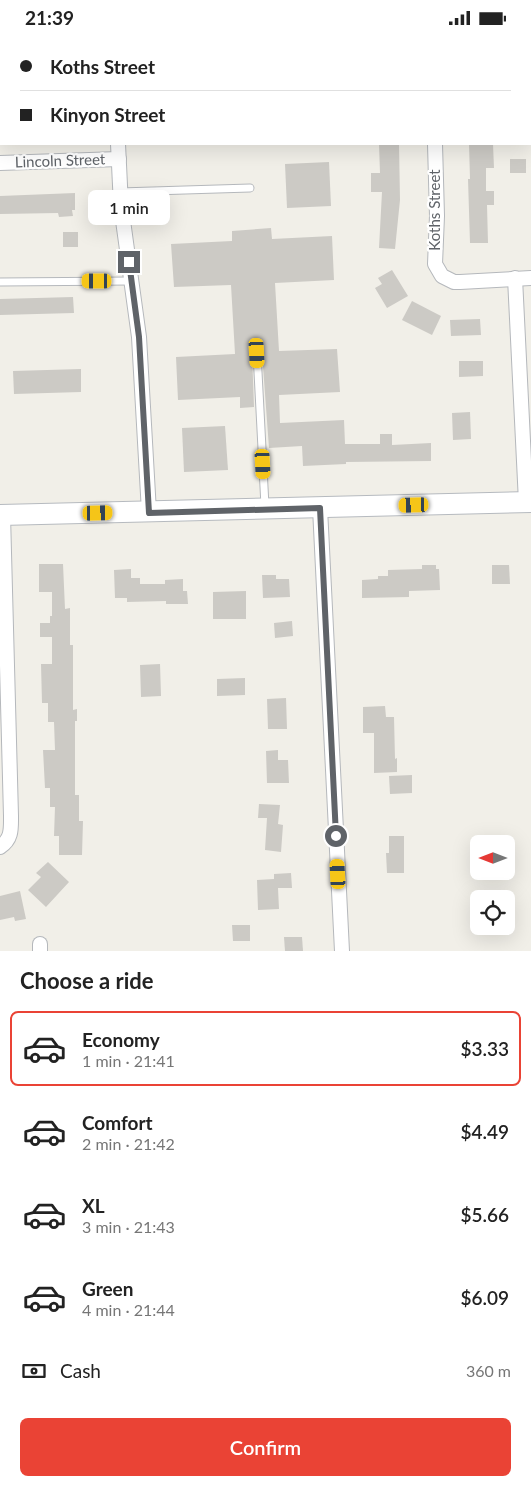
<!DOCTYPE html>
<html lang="en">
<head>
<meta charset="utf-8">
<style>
  :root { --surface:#fff; --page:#f6f6f6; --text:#222; --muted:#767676; --line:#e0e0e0; --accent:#ea4335 }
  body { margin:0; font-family:Lato,sans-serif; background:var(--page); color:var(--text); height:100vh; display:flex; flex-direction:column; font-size:19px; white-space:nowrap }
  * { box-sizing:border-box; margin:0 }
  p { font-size:16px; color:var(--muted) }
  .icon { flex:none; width:28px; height:28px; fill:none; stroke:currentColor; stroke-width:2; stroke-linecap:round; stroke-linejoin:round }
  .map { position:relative; height:916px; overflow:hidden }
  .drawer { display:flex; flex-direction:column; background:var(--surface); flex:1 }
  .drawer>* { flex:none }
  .hud { position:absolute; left:0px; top:0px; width:531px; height:110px; box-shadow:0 5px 20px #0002; display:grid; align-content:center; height:110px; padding:0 20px; background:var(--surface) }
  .needle { width:32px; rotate:270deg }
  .tools { position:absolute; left:470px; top:800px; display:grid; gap:10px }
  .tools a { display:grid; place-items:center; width:45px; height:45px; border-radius:8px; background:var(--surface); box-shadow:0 5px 20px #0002; font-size:25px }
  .end { position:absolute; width:22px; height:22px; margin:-11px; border:6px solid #5f6368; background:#fff; box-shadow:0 0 0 2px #fff }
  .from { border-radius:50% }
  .bubble { position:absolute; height:35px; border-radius:8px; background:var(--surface); box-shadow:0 5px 20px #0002; font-size:16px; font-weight:600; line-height:35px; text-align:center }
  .car { position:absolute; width:15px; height:30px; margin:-15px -8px; border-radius:6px; box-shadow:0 0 4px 1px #0007; background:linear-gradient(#f5c518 24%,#345 0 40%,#f5c518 0 76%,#345 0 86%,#f5c518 0) }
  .hud b { display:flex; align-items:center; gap:18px; height:48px; font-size:19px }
  .hud b+b { border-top:1px solid var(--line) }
  .hud i { width:12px; height:12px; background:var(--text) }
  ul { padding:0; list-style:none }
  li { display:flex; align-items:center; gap:15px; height:75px; margin:0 10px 8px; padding:0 10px; border:2px solid transparent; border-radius:8px }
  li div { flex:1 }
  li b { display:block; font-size:19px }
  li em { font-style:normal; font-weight:600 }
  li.selected { border-color:var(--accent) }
  li>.icon { width:45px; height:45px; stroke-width:1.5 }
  h2 { padding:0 20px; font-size:22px; line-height:60px }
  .pay { display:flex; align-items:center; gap:12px; height:55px; padding:0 20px; font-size:19px }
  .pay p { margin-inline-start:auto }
  .primary-button { display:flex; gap:10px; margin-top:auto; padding:10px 20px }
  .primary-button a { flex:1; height:58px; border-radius:8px; background:var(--accent); color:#fff; font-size:20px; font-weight:600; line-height:58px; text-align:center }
  .status { display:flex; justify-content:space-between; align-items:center; height:35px; padding:0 25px; background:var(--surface); direction:ltr }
  .status svg { height:14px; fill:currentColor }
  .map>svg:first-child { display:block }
  .building { fill:#cccac5 }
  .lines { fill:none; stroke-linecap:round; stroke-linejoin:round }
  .lane-casing { stroke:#b5b8bc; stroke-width:9 }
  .street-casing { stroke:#b5b8bc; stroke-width:16 }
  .secondary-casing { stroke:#b6babf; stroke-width:22 }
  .lane { stroke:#fff; stroke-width:7 }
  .street { stroke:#fff; stroke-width:14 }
  .secondary { stroke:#fff; stroke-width:20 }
  .route { stroke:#5f6368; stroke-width:6 }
  .labels { text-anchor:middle; stroke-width:4.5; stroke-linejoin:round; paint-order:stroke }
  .street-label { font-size:15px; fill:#5f6368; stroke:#fff }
</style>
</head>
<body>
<div class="status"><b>21:39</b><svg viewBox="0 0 49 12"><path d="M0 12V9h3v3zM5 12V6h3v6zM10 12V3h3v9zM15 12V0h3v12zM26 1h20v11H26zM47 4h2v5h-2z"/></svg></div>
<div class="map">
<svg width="531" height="916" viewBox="0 0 531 916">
  <rect width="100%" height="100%" fill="#f1efe8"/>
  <g class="building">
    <path d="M379,109H399L400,165L395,214L379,213L382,157H371V138H380Z"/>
    <path d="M469,109H493L494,133H486V156H494V170H487L488,208H470L468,144H470Z"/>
    <rect x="510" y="124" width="16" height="14"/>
    <path d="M329,127L331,171L287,173L285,129Z"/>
    <path d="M75,158V175H72L73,181L59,182L58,178L0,179V161Z"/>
    <path d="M271,193L272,204L332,201L334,245L275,248L279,316L337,314L340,357L279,360L280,388L344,385L345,409H380V399H392V410L431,408V426L346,427V429L303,431L302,411L269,413L262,318L259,313L254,314L252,318L254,372L240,373V362L178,365L176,322L235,319L231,250L174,252L171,209L232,206V196Z"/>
    <rect x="63" y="197" width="15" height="15"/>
    <path d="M392,235L408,261L387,273L375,253L382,249L378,243Z"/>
    <path d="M73,262L74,278L0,280V264Z"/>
    <path d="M412,266L441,281L432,300L402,285Z"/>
    <path d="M480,284L481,300L451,301L450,285Z"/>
    <path d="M459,326H483V341L459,342Z"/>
    <path d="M81,334V357L14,359L13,336Z"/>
    <path d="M470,377L471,404L453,405L452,378Z"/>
    <path d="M225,391L228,435L184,437L182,393Z"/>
    <path d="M39,529H63L65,574L70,573V610H73V675L77,674V686H75V760H79V786H83L82,820H59V801H54L55,772H50V753H45L43,715H55L54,687H48V668H42L41,629H52V602H40V588H50V581H52V557H39Z"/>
    <path d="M422,530H436V534H439L440,555L409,556V562L362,563V545L378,544V541H388V535L422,534Z"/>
    <path d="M492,530H509L510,549H492Z"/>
    <path d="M131,534V543H140V549H165V545L183,544V556H187L188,569H166V566L127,567V563H115L114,535Z"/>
    <path d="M262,540H276V544H289L290,562L263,563Z"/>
    <path d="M246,556V584H213V557Z"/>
    <path d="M292,586L293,601L275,603L274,588Z"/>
    <path d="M160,629L161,661L141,662L140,630Z"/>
    <path d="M245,643V660L217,661V644Z"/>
    <path d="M286,663L287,694H268L267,664Z"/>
    <path d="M385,671L386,682H394L395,724L397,723V737L374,738V698H363V672Z"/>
    <path d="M278,715V725H288L289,748H267L266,716Z"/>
    <path d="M412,740V758L390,759L389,741Z"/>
    <path d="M259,769L280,770L278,789L283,790L281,817L265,815L267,783H258Z"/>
    <path d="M389,801H404V838H387L386,818H389Z"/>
    <path d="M48,827L69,847L46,872L28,855L41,842L36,838Z"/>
    <path d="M291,838L292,853H278L279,874L258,875L257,845L274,844V839Z"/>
    <path d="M20,856L26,884L15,886L14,882L0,885V861Z"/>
    <path d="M232,890H250V906H233Z"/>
    <path d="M284,902H302L303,916H285Z"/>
  </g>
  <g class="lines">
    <defs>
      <g id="lane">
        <path d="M240,0V1"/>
        <path d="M120,157L250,153"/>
        <path d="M0,247L131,246"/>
        <path d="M257,318L265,471"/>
      </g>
      <g id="street">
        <path d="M114,0V1"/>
        <path d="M432,0V1"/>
        <path d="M118,109L121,171L139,302L149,477"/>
        <path d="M435,109L437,181L435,229L442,241L454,247H460L531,243"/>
        <path d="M0,128L119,124"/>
        <path d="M515,243L526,467"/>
        <path d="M320,473L342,916"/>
        <path d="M0,812C12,804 11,794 11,781L3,480"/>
        <path d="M40,909V916"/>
      </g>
      <path id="secondary" d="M0,480L531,467"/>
    </defs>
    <use href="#lane" class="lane-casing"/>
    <use href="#street" class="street-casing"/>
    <use href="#secondary" class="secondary-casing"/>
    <use href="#lane" class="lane"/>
    <use href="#street" class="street"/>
    <use href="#secondary" class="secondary"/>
  </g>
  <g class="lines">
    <path class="route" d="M129,227L139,302L149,478L320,473L336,801"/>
  </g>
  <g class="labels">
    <g class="street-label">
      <text transform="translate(60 126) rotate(-2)" y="5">Lincoln Street</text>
      <text transform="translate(435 175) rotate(-90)" y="5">Koths Street</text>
    </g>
  </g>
</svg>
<div class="tools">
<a><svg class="needle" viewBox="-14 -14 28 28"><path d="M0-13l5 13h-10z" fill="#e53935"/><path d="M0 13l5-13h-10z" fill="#767676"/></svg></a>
<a><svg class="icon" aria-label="locate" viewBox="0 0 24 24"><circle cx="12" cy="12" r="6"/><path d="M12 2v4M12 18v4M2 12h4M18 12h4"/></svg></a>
</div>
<i class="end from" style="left:336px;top:801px"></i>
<i class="end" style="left:129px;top:227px"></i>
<div class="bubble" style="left:88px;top:155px;width:82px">1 min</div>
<i class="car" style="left:97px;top:246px;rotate:270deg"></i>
<i class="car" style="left:257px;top:318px;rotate:177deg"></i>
<i class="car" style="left:263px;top:429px;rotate:177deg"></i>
<i class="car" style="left:414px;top:470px;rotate:268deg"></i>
<i class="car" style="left:98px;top:478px;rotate:89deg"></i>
<i class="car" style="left:338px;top:839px;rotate:357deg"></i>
<div class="hud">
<b><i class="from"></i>Koths Street</b>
<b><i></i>Kinyon Street</b>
</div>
</div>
<section class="drawer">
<h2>Choose a ride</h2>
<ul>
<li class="selected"><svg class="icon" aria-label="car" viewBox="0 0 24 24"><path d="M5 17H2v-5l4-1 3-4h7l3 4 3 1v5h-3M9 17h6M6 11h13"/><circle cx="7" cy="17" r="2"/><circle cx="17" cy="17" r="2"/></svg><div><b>Economy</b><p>1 min · 21:41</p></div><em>$3.33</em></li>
<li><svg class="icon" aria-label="car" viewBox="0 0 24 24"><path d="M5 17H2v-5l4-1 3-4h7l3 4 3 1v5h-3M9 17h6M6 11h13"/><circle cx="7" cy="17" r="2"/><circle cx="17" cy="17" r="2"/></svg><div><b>Comfort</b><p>2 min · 21:42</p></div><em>$4.49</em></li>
<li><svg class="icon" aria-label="car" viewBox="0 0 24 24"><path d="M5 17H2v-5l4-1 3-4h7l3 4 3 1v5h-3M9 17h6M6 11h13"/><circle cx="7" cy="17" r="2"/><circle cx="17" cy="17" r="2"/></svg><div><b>XL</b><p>3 min · 21:43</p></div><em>$5.66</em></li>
<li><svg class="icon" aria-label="car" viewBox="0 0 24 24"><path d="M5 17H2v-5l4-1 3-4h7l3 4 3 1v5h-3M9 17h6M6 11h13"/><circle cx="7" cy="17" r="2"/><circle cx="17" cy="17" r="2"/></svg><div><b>Green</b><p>4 min · 21:44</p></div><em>$6.09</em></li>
</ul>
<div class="pay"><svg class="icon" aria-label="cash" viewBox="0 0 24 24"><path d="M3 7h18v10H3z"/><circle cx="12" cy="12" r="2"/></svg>Cash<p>360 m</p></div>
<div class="primary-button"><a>Confirm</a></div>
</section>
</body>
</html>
